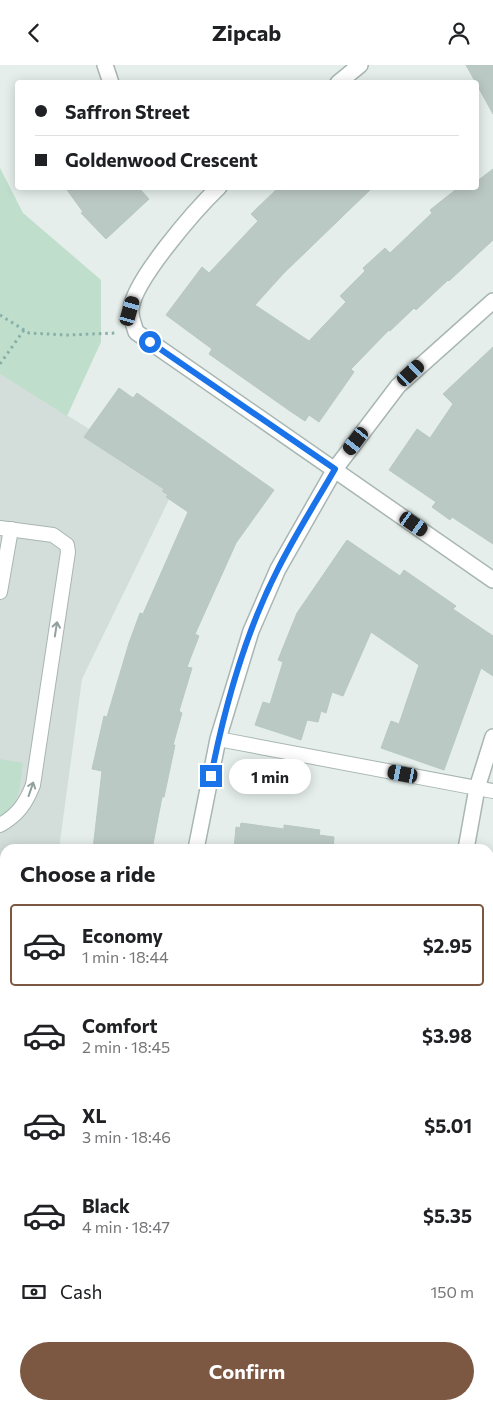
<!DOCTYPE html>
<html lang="en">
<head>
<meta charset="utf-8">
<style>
  :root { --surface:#fff; --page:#f6f6f6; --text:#202124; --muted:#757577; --line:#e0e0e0; --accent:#7c5741 }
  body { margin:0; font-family:Commissioner,sans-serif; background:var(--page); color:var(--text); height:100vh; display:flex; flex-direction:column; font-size:19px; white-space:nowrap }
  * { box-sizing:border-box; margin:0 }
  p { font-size:16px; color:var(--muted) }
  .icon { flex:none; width:28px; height:28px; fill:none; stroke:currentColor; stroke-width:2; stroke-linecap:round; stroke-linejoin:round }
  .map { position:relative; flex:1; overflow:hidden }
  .side { position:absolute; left:0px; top:779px; width:494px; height:566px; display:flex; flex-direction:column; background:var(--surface); border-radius:15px 15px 0 0; box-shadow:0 2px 12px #0003 }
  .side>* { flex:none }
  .top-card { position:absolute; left:15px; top:15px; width:464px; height:110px; border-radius:5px; box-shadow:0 2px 12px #0003; display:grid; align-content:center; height:110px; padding:0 20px; background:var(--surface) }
  .end { position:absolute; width:22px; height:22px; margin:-11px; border:6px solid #1a73e8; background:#fff; box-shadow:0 0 0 2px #fff }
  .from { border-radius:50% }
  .bubble { position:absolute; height:35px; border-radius:18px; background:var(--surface); box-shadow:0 2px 12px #0003; font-size:16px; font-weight:700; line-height:35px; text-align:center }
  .car { position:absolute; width:15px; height:30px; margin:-15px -8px; border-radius:6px; box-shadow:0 0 4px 1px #0007; background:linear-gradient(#222 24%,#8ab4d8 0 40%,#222 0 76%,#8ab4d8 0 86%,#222 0) }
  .top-card b { display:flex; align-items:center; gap:18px; height:48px; font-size:19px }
  .top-card b+b { border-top:1px solid var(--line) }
  .top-card i { width:12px; height:12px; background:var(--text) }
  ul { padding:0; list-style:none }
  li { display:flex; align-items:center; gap:15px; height:82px; margin:0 10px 8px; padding:0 10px; border:2px solid transparent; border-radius:5px }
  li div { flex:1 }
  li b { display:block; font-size:19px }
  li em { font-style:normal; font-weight:700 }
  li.on { border-color:var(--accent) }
  li>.icon { width:45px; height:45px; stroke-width:1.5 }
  h2 { padding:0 20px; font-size:22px; line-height:60px }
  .pay { display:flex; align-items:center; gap:12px; height:55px; padding:0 20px; font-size:19px }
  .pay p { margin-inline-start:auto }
  .cta { display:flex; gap:10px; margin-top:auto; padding:10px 20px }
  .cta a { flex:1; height:58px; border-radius:30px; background:var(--accent); color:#fff; font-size:20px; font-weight:700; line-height:58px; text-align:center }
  header { display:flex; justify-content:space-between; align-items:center; height:65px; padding:0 20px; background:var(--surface); font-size:22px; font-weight:700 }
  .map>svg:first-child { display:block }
  .built { fill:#d3dedb }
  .green { fill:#bfdecc }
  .building { fill:#bbc9c5; stroke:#b8c8c3 }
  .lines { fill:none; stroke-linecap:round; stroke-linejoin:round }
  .service-casing { stroke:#a8b6b3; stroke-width:16 }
  .minor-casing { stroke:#a8b6b3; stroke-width:18 }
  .tertiary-casing { stroke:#a8b6b3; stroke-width:18 }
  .path { stroke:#87b0a9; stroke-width:3; stroke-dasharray:2.5 4; stroke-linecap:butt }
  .service { stroke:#fff; stroke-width:14 }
  .minor { stroke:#fff; stroke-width:15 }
  .tertiary { stroke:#fff; stroke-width:15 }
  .oneway { stroke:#92a09e }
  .route { stroke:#1a73e8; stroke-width:6 }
</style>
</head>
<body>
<header><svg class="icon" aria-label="back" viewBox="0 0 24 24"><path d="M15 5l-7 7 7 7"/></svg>Zipcab<svg class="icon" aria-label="person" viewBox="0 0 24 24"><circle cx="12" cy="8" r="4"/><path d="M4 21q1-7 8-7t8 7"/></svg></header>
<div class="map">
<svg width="493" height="1344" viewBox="0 0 493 1344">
  <rect width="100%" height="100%" fill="#e5eeeb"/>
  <path class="built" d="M0,309L177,418L82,614L59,784H5V798H0Z"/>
  <g class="green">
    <path d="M0,103L23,148L101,215V277L67,351L0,309Z"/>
    <path d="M0,694L23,698C20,718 21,742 0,752Z"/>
    <path d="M0,1171L5,1188V1271L0,1249Z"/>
    <path d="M489,1338L493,1339V1344H372L373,1340H489Z"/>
    <path d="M20,1340H177L172,1344H21Z"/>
  </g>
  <g class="building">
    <path d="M466,0H493V49L476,18Z"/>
    <path d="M493,104V175L449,216L448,215L416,245L414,243L390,266L389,265L351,304L354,307L319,357L309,350L305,356L290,346L209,289L212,284L166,250L202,202L209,208L258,156L251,149L279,122H373L283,209L255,240L309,276L346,237L340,231L365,206L363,203L385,183L390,188L432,148L430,145L459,122H476V117Z"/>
    <path d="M65,122H138L149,134L106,174L81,148L83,147Z"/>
    <path d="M493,282V479L452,452L450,455L432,442L436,437L389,405L417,364L430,373L453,339L443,329Z"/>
    <path d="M119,323L133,333L137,328L274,425L236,478L195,569L199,571L187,602L192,603L179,646L182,648L173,680H175L164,732H162L152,784H93L102,706L92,704L104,651L107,652L129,578L140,548L143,549L188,447L166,432L168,430L162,426L164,424L84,372Z"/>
    <path d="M347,475L400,511L404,505L456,541L453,544L493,571V611L481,603L444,705L381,683L391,656L399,659L419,600L371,567L343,631L332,627L326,648L321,646L318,657L307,655L301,675L255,660L263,637L270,639L283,597L278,595L297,548Z"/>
    <path d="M241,758L284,764V760L320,765L319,770L334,772L333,784H234L236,762L240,763Z"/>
  </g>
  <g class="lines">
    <defs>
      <g id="service">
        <path d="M0,463L53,470L67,480L68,487L33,720C26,738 18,750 0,760"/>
        <path d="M0,527L11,464"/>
        <path d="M218,674L493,726"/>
        <path d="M0,985H5"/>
        <path d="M489,1065L493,1066"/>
      </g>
      <g id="minor">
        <path d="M105,0L111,18"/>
        <path d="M338,18L360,0"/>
        <path d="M219,122C196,144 134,215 131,244C130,251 134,260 136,267L493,515"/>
        <path d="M196,784L218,674L251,566L278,504L335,404L398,321L493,236"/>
        <path d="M466,784L477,723L493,672"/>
        <path d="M0,1107L5,1113"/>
        <path d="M0,1151L5,1148"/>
        <path d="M489,1192L493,1193"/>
        <path d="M322,1344L324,1340"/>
      </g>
      <g id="tertiary">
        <path d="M0,845H5"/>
        <path d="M489,894L493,895"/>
        <path d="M489,942L493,943"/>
      </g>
    </defs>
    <use href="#service" class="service-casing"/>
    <use href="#minor" class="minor-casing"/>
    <use href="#tertiary" class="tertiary-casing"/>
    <g class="path">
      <path d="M0,250L29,268L66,270L117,268"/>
      <path d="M0,299L24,265"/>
      <path d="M0,1076L5,1075"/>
      <path d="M489,1160L493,1161"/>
      <path d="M0,1199L5,1217"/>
      <path d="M101,1340L102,1344"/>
      <path d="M364,1344L366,1340"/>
    </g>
    <use href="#service" class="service"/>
    <use href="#minor" class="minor"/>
    <use href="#tertiary" class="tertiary"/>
  </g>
  <defs><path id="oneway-shaft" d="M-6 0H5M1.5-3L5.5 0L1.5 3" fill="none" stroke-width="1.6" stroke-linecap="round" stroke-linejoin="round" transform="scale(1.25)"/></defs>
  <g class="oneway">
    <use href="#oneway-shaft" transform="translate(56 564) rotate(-81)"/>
    <use href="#oneway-shaft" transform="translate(31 724) rotate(-71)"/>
  </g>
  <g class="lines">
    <path class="route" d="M150,277L335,404C316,437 295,470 278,504C245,568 225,640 211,711"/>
  </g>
</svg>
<i class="end from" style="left:150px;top:277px"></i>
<i class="end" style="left:211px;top:711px"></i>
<div class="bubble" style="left:229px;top:694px;width:82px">1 min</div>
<i class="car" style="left:130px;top:246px;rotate:16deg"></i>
<i class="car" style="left:411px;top:308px;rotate:47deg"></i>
<i class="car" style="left:356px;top:376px;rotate:217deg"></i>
<i class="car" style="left:414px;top:459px;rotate:125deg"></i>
<i class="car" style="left:403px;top:709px;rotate:281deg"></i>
<div class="top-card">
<b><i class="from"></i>Saffron Street</b>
<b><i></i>Goldenwood Crescent</b>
</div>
<section class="side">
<h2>Choose a ride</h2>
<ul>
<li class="on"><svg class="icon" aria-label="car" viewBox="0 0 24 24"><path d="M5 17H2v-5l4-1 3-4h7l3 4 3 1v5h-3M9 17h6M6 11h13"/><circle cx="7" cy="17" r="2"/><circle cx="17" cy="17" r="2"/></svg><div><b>Economy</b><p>1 min · 18:44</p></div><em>$2.95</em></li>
<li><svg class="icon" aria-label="car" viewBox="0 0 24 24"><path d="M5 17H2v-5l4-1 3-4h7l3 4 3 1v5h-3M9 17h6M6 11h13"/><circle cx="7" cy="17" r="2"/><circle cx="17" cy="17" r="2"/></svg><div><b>Comfort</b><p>2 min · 18:45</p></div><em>$3.98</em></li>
<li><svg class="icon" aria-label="car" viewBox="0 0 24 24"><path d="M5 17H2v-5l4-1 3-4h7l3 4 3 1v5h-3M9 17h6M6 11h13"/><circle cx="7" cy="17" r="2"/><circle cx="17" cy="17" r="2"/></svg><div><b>XL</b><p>3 min · 18:46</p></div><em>$5.01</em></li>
<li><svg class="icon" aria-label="car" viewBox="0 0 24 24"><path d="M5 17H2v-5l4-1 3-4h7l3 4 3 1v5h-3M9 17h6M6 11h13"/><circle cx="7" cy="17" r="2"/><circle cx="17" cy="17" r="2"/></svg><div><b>Black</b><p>4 min · 18:47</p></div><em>$5.35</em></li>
</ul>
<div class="pay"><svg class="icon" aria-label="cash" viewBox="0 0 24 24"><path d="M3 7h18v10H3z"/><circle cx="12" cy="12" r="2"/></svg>Cash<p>150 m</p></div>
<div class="cta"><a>Confirm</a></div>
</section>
</div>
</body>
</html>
